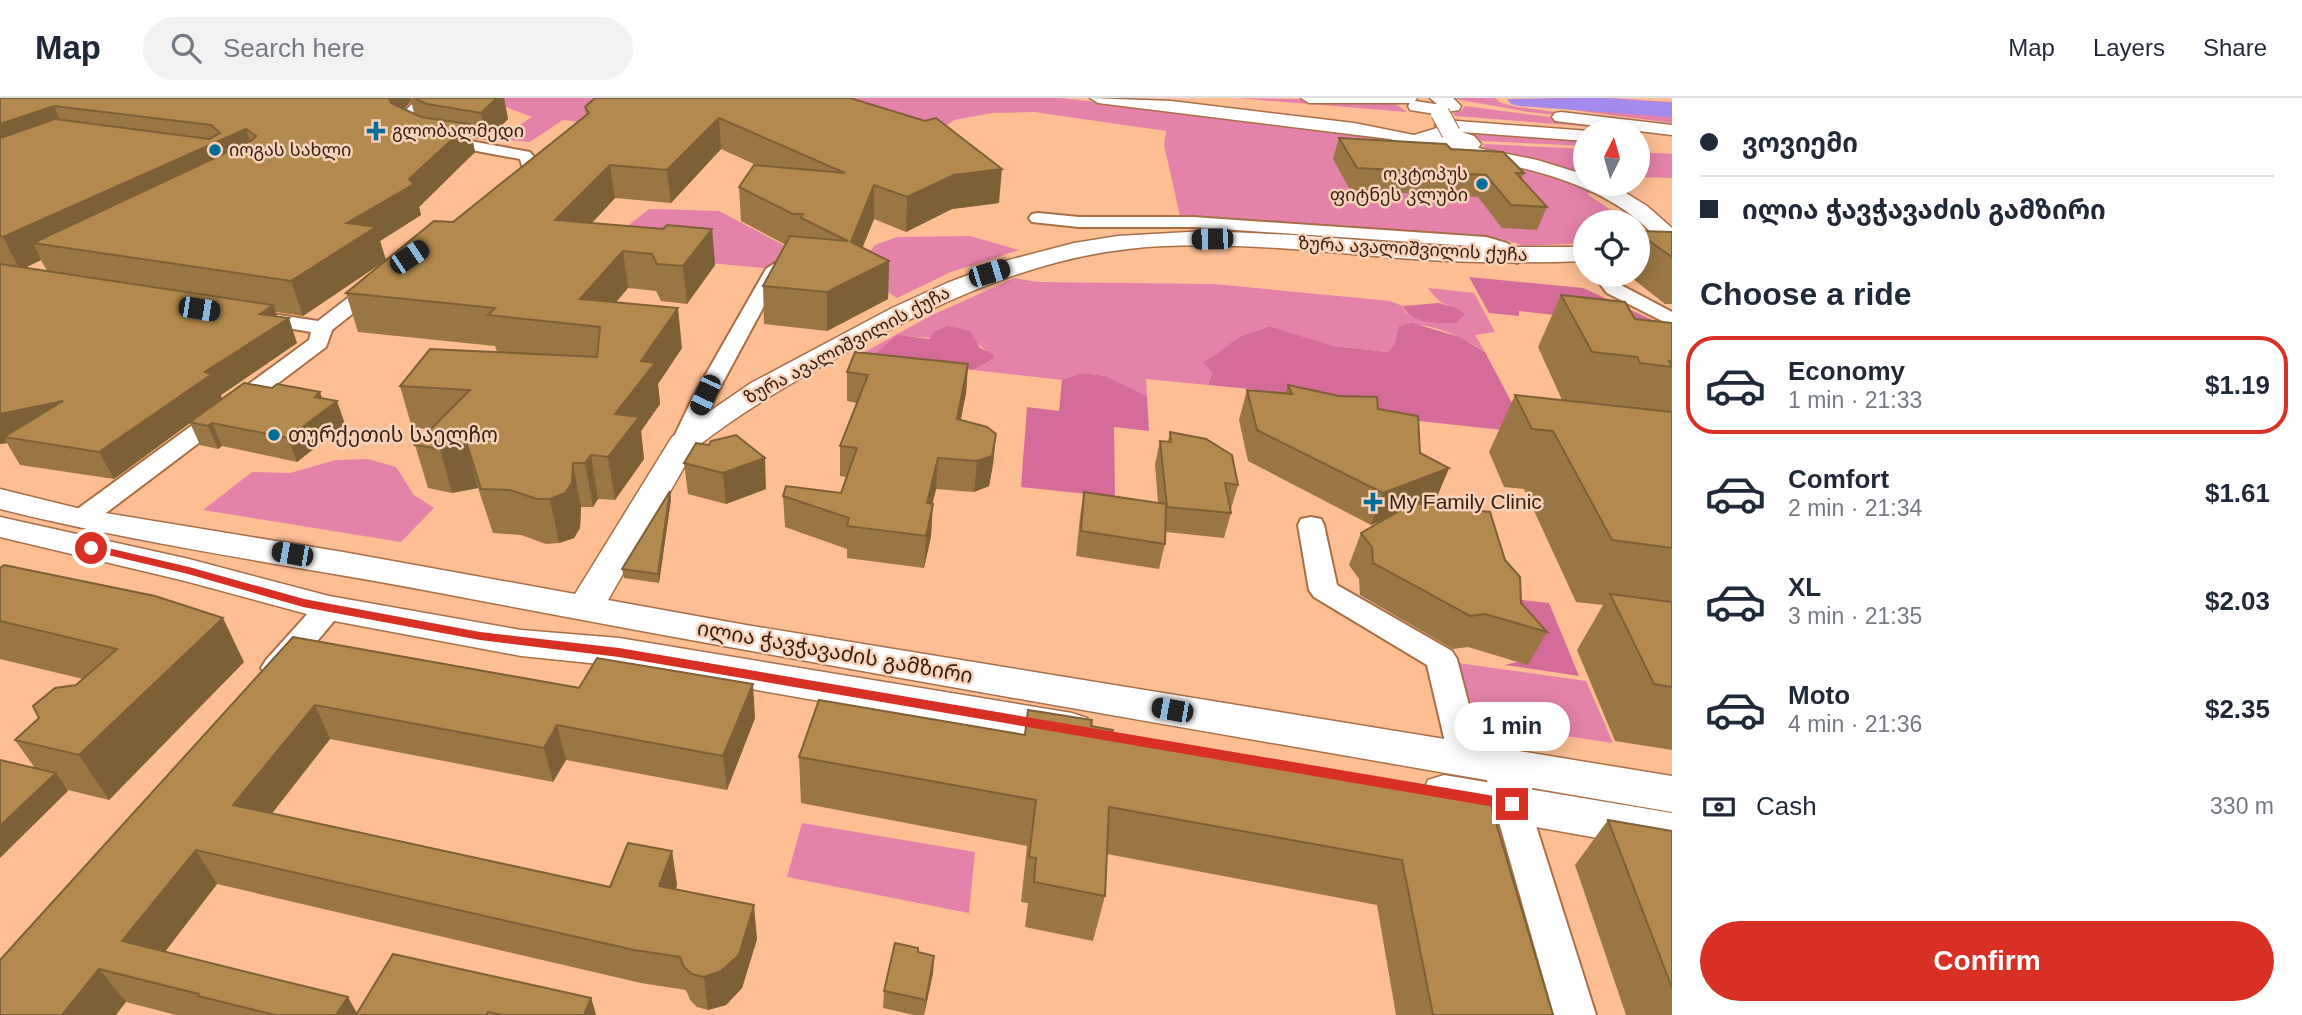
<!DOCTYPE html>
<html lang="en">
<head>
<meta charset="utf-8">
<style>
  :root { --surface:#fff; --page:#f2f2f3; --text:#1f2937; --muted:#747a83; --line:#e0e1e3; --accent:#d93025 }
  body { margin:0; font-family:Helvetica,"Noto Sans Georgian",sans-serif; background:var(--page); color:var(--text); height:100vh; display:flex; flex-direction:column; font-size:26px; white-space:nowrap }
  * { box-sizing:border-box; margin:0 }
  p { font-size:23px; color:var(--muted) }
  .icon { flex:none; width:38px; height:38px; fill:none; stroke:currentColor; stroke-width:2; stroke-linecap:round; stroke-linejoin:round }
  .map { position:relative; flex:1; overflow:hidden }
  .side { display:flex; flex-direction:column; background:var(--surface); width:630px }
  .side>* { flex:none }
  .guide { display:grid; align-content:center; height:154px; padding:0 28px; background:var(--surface) }
  .needle { width:46px; rotate:5deg }
  .controls { position:absolute; left:1573px; top:21px; display:grid; gap:14px }
  .controls a { display:grid; place-items:center; width:77px; height:77px; border-radius:50%; background:var(--surface); box-shadow:0 4px 18px #0003; font-size:35px }
  .end { position:absolute; width:32px; height:32px; margin:-16px; border:9px solid #d93025; background:#fff; box-shadow:0 0 0 4px #fff }
  .from { border-radius:50% }
  .bubble { position:absolute; height:49px; border-radius:24px; background:var(--surface); box-shadow:0 4px 18px #0003; font-size:23px; font-weight:800; line-height:49px; text-align:center }
  .car { position:absolute; width:21px; height:42px; margin:-21px -10px; border-radius:9px; box-shadow:0 0 5px 2px #0007; background:linear-gradient(#222 24%,#8ab4d8 0 40%,#222 0 76%,#8ab4d8 0 86%,#222 0) }
  .guide b { display:flex; align-items:center; gap:24px; height:66px; font-size:26px }
  .guide b+b { border-top:2px solid var(--line) }
  .guide i { width:18px; height:18px; background:var(--text) }
  ul { padding:0; list-style:none }
  li { display:flex; align-items:center; gap:21px; height:98px; margin:0 14px 10px; padding:0 14px; border:4px solid transparent; border-radius:28px }
  li div { flex:1 }
  li b { display:block; font-size:26px }
  li em { font-style:normal; font-weight:800 }
  li.selected { border-color:var(--accent) }
  li>.icon { width:63px; height:63px; stroke-width:1.5 }
  h2 { padding:0 28px; font-size:32px; line-height:84px }
  .pay { display:flex; align-items:center; gap:18px; height:77px; padding:0 28px; font-size:26px }
  .pay p { margin-inline-start:auto }
  .primary-button { display:flex; gap:14px; margin-top:auto; padding:14px 28px }
  .primary-button a { flex:1; height:80px; border-radius:42px; background:var(--accent); color:#fff; font-size:28px; font-weight:800; line-height:80px; text-align:center }
  header { display:flex; align-items:center; gap:42px; box-sizing:border-box; height:98px; padding:0 35px; background:var(--surface); border-bottom:2px solid var(--line) }
  header strong { font-size:33px }
  nav { display:flex; gap:38px; margin-inline-start:auto; font-size:24px }
  .search { width:490px; height:63px; background:var(--page); display:flex; align-items:center; gap:18px; box-sizing:border-box; padding:0 24px; border-radius:38px; color:var(--muted); font-size:26px }
  main { display:flex; flex:1; min-height:0 }
  .map>svg:first-child { display:block }
  .green { fill:#e582aa }
  .forest { fill:#d56b98 }
  .lines { fill:none; stroke-linecap:round; stroke-linejoin:round }
  .river { fill:#a48aec; fill-rule:evenodd }
  .minor-casing { stroke:#a86e46; stroke-width:4 }
  .major-casing { stroke:#a86e46; stroke-width:3 }
  .minor { fill:#fff; fill-rule:evenodd }
  .major { fill:#fff; fill-rule:evenodd }
  .major-bridge-casing { stroke:#a86e46; stroke-width:20; stroke-linecap:butt }
  .major-bridge { stroke:#fff; stroke-width:18 }
  .wall { fill:#997643; fill-rule:evenodd }
  .shaded-wall { fill:#7d6037 }
  .building { fill:#b2894e; stroke:#7d6037; stroke-width:2 }
  .route { fill:#d93025 }
  .poi-dot { fill:#006d99; stroke:#f8d2b9; stroke-width:2.5 }
  .labels { text-anchor:middle; stroke-width:5; stroke-linejoin:round; paint-order:stroke }
  .far-poi-label { font-size:18px; fill:#3a2212; stroke:#f8d2b9; text-anchor:start }
  .far-street-label { font-size:18px; fill:#3a2212; stroke:#f8d2b9 }
  .poi-label { font-size:21px; fill:#3a2212; stroke:#f8d2b9; text-anchor:start }
  .street-label { font-size:21px; fill:#3a2212; stroke:#f8d2b9 }
</style>
</head>
<body>
<header>
<strong>Map</strong>
<div class="search"><svg class="icon" aria-label="search" viewBox="0 0 24 24"><circle cx="10" cy="10" r="6"/><path d="M15 15l6 6"/></svg>Search here</div>
<nav><a>Map</a><a>Layers</a><a>Share</a></nav>
</header>
<main>
<div class="map">
<svg width="1672" height="917" viewBox="0 0 1672 917">
  <rect width="100%" height="100%" fill="#fdbe94"/>
  <g class="green">
    <path d="M477,0H660L587,25L563,22L530,44L498,41L532,19L506,9L467,8Z"/>
    <path d="M691,0H1061L1383,37L1534,73L1593,94L1587,96L1629,124H1586L1585,145L1524,148L1503,141L1442,137L1438,135L1180,118L1164,47L1166,33L1034,14L992,15L954,22L936,35Z"/>
    <path d="M1237,0L1391,3L1407,14Z"/>
    <path d="M1449,0H1495L1501,5L1518,9L1672,30L1529,14Z"/>
    <path d="M1535,0H1610L1672,4V9Z"/>
    <path d="M1535,7L1672,17V25Z"/>
    <path d="M1465,8L1672,35L1455,18L1453,15L1461,13Z"/>
    <path d="M1459,34L1585,41V48L1482,43Z"/>
    <path d="M1484,46L1585,51V77L1483,49Z"/>
    <path d="M1638,54L1672,56V80L1638,79Z"/>
    <path d="M649,111L719,113L789,150L775,171L566,152L589,138L629,127Z"/>
    <path d="M970,138L1019,152L951,174L897,200L849,168L864,161L875,147L897,139Z"/>
    <path d="M1015,180L1037,184L1214,186L1390,203L1403,208L1406,215L1456,225L1464,216C1446,203 1443,211 1428,190L1474,195L1495,234L1475,237L1485,254C1463,238 1426,222 1399,228L1394,246L1388,254L1332,248L1268,228C1258,234 1245,235 1236,241C1225,249 1217,258 1204,264L1212,275L1208,287L1146,281L1147,298L1106,278L1080,275L1062,282L973,272L995,260L973,242L897,238L877,254L892,264L854,260L930,218Z"/>
    <path d="M368,361L396,369L414,397L434,410L401,444L203,412L252,374L290,375L336,362Z"/>
    <path d="M1458,565L1586,583L1613,645L1477,625Z"/>
    <path d="M802,725L975,754L969,815L787,779Z"/>
  </g>
  <g class="forest">
    <path d="M1469,179L1583,190L1672,231L1519,213V218L1489,215Z"/>
    <path d="M1439,205L1456,210L1465,216L1456,225C1438,225 1412,227 1403,208Z"/>
    <path d="M1412,225L1460,239L1485,254L1512,305L1672,350L1419,323L1250,291L1208,287L1212,275L1203,264C1216,258 1225,249 1236,241C1245,235 1258,234 1268,228L1333,248L1388,254L1394,246L1399,228Z"/>
    <path d="M948,228L970,233L980,250L993,256L995,260L973,272L892,264L876,255L897,237L929,241L934,234Z"/>
    <path d="M1080,275L1106,278L1147,298L1149,333L1114,329L1115,399L1021,389L1027,309L1059,313L1062,282Z"/>
    <path d="M1514,501L1549,505L1579,578L1505,567L1521,563Z"/>
  </g>
  <g class="lines">
    <path class="river" d="M1604,0L1672,5V19L1519,8L1511,6L1507,1Z"/>
    <defs>
      <g id="minor">
        <path d="M418,0H432L416,17L413,26L432,36L530,54L538,64L539,72L515,92H503L501,89L523,71L520,61L428,44L400,31L398,28L405,13Z"/>
        <path d="M1038,115L1079,119H1193L1486,139L1507,145L1526,159L1517,165L1484,149L1193,129H1079L1032,124L1029,120L1032,116Z"/>
        <path d="M775,165L784,171L716,297L695,345L692,350L683,352L674,350L671,345L694,297L766,171Z"/>
        <path d="M1593,177H1612L1621,187L1672,214V228L1607,195Z"/>
        <path d="M378,180L388,186L385,190L332,232L326,249L90,427L81,429L72,427L68,421L72,415L309,242L311,234L246,223L243,219L246,215L253,213L318,223L371,182Z"/>
        <path d="M1311,419L1321,421L1324,427L1337,487L1452,553L1457,561L1483,661L1478,670L1466,674L1454,670L1449,661L1427,567L1314,499L1309,492L1298,427L1301,421Z"/>
        <path d="M329,500L339,503L344,510L339,517L288,578L277,581L266,578L261,570L266,562L319,503Z"/>
        <path d="M1500,654L1512,658L1517,668L1596,917H1554L1483,668L1488,658Z"/>
      </g>
      <g id="major">
        <path d="M1090,0L1171,3L1354,25L1414,37L1437,30L1435,27L1438,23L1444,22L1589,33H1586V43L1462,34L1474,38L1481,46L1478,50L1537,62L1586,77V86H1608L1618,90L1647,108L1672,130V149L1638,159V145L1652,142L1653,136C1598,80 1515,67 1442,55C1424,52 1408,45 1390,41L1098,5Z"/>
        <path d="M1301,0H1417L1415,3L1435,6H1437L1430,0H1453L1461,8L1459,12L1435,16L1410,12L1408,8L1410,5H1309Z"/>
        <path d="M1561,14L1672,27V37L1555,23L1552,19L1555,15Z"/>
        <path d="M1206,133L1294,137L1447,149H1586V163C1533,165 1480,165 1427,162C1339,156 1252,144 1164,148C1046,153 944,201 842,257C791,285 741,314 695,350L608,502L746,527L1672,678V714C1268,644 864,576 461,499C308,469 152,449 0,411V391L81,411L343,454L575,496L672,339L751,285L892,210L947,185L1005,163L1074,145L1118,138Z"/>
        <path d="M0,419L189,461L329,498L521,532L619,540L1072,615L1087,620L1093,631L1087,642L1072,647L619,568L521,558L329,522L185,483L0,439Z"/>
        <path d="M1444,677L1672,715V753L1444,713L1428,708L1422,695L1428,682Z"/>
      </g>
    </defs>
    <use href="#minor" class="minor-casing"/>
    <use href="#major" class="major-casing"/>
    <use href="#minor" class="minor"/>
    <use href="#major" class="major"/>
    <defs>
      <path id="major-bridge" d="M1440,15L1451,35"/>
    </defs>
    <use href="#major-bridge" class="major-bridge-casing"/>
    <use href="#major-bridge" class="major-bridge"/>
  </g>
  <g class="wall">
    <path d="M0,0H504L508,21L487,42L472,40L475,54L419,109L421,117L380,143L386,162L303,218L276,214L277,218L297,245L221,297L222,301L322,300L345,326L297,364L222,348L218,351L200,347L190,325L114,381L20,367L7,345L0,346ZM411,3L414,15L404,11ZM41,162L47,173L25,170Z"/>
    <path d="M850,0L999,105L952,111L906,134L874,121L862,150L889,163L888,201L827,233L764,226L763,188L786,147L741,123L739,89L756,67L721,51L671,105L615,100L592,125L663,131H712L715,167L687,206L661,203L656,193L628,190L616,204L682,250L658,286L660,306L641,333L644,361L615,402L598,401L593,409H581L580,430L574,440L559,445L546,446L521,437L493,435L478,390L452,395L428,390L415,347L431,331L412,330L400,288L497,254L495,248L358,234L346,195L453,124L586,18L585,9Z"/>
    <path d="M1339,40L1451,51L1524,75L1521,81L1547,109L1537,132L1502,130L1478,99L1350,92L1333,61Z"/>
    <path d="M1638,133L1672,134V206H1665L1628,177H1638Z"/>
    <path d="M1561,197L1635,221L1672,225V652L1615,643L1577,552L1603,507L1576,504L1524,391L1504,389L1489,354L1515,297L1562,302L1538,249Z"/>
    <path d="M968,266L966,295L960,322L996,336L993,366L989,388L974,394L936,391L932,406L931,438L924,470L847,460V451L785,429L783,398L841,395L846,379L840,378V348L857,305L847,303V274Z"/>
    <path d="M1288,287L1378,311L1420,355L1449,370L1436,401L1423,406L1505,462L1521,505L1547,534L1528,567L1468,549L1453,551L1360,497L1359,481L1349,467L1361,435L1384,421L1371,427L1248,363L1239,322L1247,292L1285,295Z"/>
    <path d="M1170,334L1238,387L1231,411H1230L1231,415L1224,440L1166,434L1165,446L1159,471L1076,458L1080,419L1084,394L1158,405L1155,366L1160,343H1168Z"/>
    <path d="M696,345L766,391L726,406L688,396L684,365Z"/>
    <path d="M671,401L659,485L624,480L622,471Z"/>
    <path d="M0,470L244,564L109,702L68,692V693L35,670L15,642L83,581L0,561Z"/>
    <path d="M293,539L755,620L727,692L566,662L553,684L330,641L272,715L610,789L672,753L677,787L676,791L757,841L742,890L726,907L708,912L697,909L690,902L686,892L641,885L217,786L165,853L357,915L591,900L596,917H176L126,904L0,917Z"/>
    <path d="M1028,612L1091,628L1112,637L1489,701L1553,917H1396L1377,807L1107,756L1105,798L1093,843L1025,829L1028,805L1021,804L1027,748L801,705L799,659L1024,637Z"/>
    <path d="M1608,722L1672,733V917H1626L1575,767Z"/>
    <path d="M918,854L934,858L933,875L924,917H914L883,910L884,893Z"/>
  </g>
  <g class="shaded-wall">
    <path d="M389,0H410L411,3L403,12L396,27Z"/>
    <path d="M491,0H504L508,21L487,42L481,15Z"/>
    <path d="M54,8L66,35L0,59V26Z"/>
    <path d="M719,20L721,51L671,105L667,72Z"/>
    <path d="M469,26L475,54L419,109L421,117L380,143L386,162L303,218L291,183L347,125L409,81Z"/>
    <path d="M246,31L256,60L33,145L41,162L20,172L3,139Z"/>
    <path d="M610,67L615,100L561,158L555,122Z"/>
    <path d="M1002,71L999,105L952,111L906,134L907,99L954,77Z"/>
    <path d="M874,87V121L850,181L851,144Z"/>
    <path d="M712,131L715,167L687,206L683,168Z"/>
    <path d="M623,153L628,190L596,228L580,201Z"/>
    <path d="M889,163L888,201L827,233V194Z"/>
    <path d="M273,207L280,226L289,220L297,245L221,297L222,302L190,324V325L114,381L99,354L205,274L260,216Z"/>
    <path d="M678,210L682,250L658,286L660,306L641,333L644,361L615,402L608,359L615,316L641,263Z"/>
    <path d="M968,266L966,295L955,352L957,321Z"/>
    <path d="M320,294L326,311L337,303L345,326L297,364L288,340L315,299Z"/>
    <path d="M63,303L4,339L7,345L0,346V316Z"/>
    <path d="M212,325L222,348L218,351L208,328Z"/>
    <path d="M996,336L993,366L989,388L974,394L977,363Z"/>
    <path d="M467,346L478,390L452,395L440,351Z"/>
    <path d="M591,357L598,401L593,409L585,365Z"/>
    <path d="M765,360L766,391L726,406L723,375Z"/>
    <path d="M938,360L936,391L925,437L927,405Z"/>
    <path d="M573,365L581,409L580,430L574,440L559,445L550,401Z"/>
    <path d="M1449,370L1436,401L1371,427L1383,395Z"/>
    <path d="M670,393L671,401L659,485L658,476Z"/>
    <path d="M933,406L931,438L924,470L926,438Z"/>
    <path d="M223,520L244,564L109,702L79,657Z"/>
    <path d="M753,586L755,620L727,692L723,658Z"/>
    <path d="M315,607L330,641L252,741L233,707Z"/>
    <path d="M557,627L566,662L553,684L544,650Z"/>
    <path d="M56,675L68,693L0,760V728Z"/>
    <path d="M196,752L217,786L148,876L122,843Z"/>
    <path d="M672,753L677,787L665,821L659,788Z"/>
    <path d="M754,807L757,841L742,890L726,907L708,912L704,879Z"/>
    <path d="M934,858L933,875L924,917L926,902Z"/>
    <path d="M99,871L126,904L116,917H62Z"/>
    <path d="M348,899L358,917H336Z"/>
    <path d="M591,900L596,917H584Z"/>
  </g>
  <g class="building">
    <path d="M0,0H389L391,5L421,19L469,26L409,81L414,86L347,125L376,129L291,183L33,145L251,43L256,38L246,31L3,139L0,138V40L55,21L209,41L220,35L211,27L54,8L0,26Z"/>
    <path d="M414,0H497L481,15L427,6Z"/>
    <path d="M595,0H850L925,23L936,20L1002,71L954,77L907,99L874,87L851,144L889,163L827,194L763,188L790,138L848,143L801,120L803,116H793L739,89L754,67L845,75L719,20L667,72L610,67L555,122L663,131L667,127L712,131L683,168L657,166L652,156L623,153L580,201L678,210L641,263L655,265L615,316L639,319L608,359L591,357L585,365H573L572,385L565,395L550,401H537L510,392L481,391L467,346L440,351L415,347L470,292L400,288L430,251L597,259L600,229L488,217L495,210L346,195L434,123L453,124L589,15L585,9Z"/>
    <path d="M1339,40L1446,46L1451,51L1503,54L1524,75H1516L1547,109L1511,107L1486,77L1357,70Z"/>
    <path d="M1638,133L1672,134V159L1638,135Z"/>
    <path d="M0,166L273,207L260,216L289,220L205,274L212,276L99,354L4,339L63,303L0,316Z"/>
    <path d="M1561,197L1625,204L1635,221L1672,225V264L1669,263L1672,269L1640,265L1637,259L1592,254Z"/>
    <path d="M855,254L968,266L957,321L987,329L996,336L992,358L977,363L938,360L927,405L933,406L926,438L847,428L849,420L783,398L786,388L841,395L857,350L840,348L868,277L847,274Z"/>
    <path d="M244,285L272,290L277,286L320,294L315,299L337,303L288,340L212,325L208,328L190,324Z"/>
    <path d="M1288,287L1339,298L1377,299L1378,311L1418,318L1420,355L1449,370L1383,395L1257,332L1247,292L1292,296Z"/>
    <path d="M1515,297L1672,314V450L1612,442L1553,333L1532,331Z"/>
    <path d="M1170,334L1206,341L1232,357L1238,387L1225,385L1231,415L1167,409L1160,343L1171,344Z"/>
    <path d="M736,337L765,360L723,375L684,365L696,345L709,347L711,343Z"/>
    <path d="M670,393L658,476L622,471Z"/>
    <path d="M1084,394L1166,406L1165,446L1081,433Z"/>
    <path d="M1413,405L1490,414L1505,462L1520,479L1521,505L1547,534L1485,516L1470,518L1373,465L1372,449L1361,435Z"/>
    <path d="M4,467L155,498L223,520L79,657L15,642L39,620L33,608L55,590L76,587L117,551L0,523V470Z"/>
    <path d="M1610,496L1672,504V589L1654,586Z"/>
    <path d="M293,539L579,590L597,560L753,586L723,658L557,627L544,650L315,607L233,707L610,789L628,745L672,753L659,788L754,807L739,857L721,873L704,879L692,876L684,869L680,859L634,852L196,752L122,843L348,899L336,917H275L198,898L199,896L99,871L62,917H0V862Z"/>
    <path d="M819,602L1025,637L1028,612L1092,622L1091,628L1113,632L1112,637L1489,701L1553,917H1433L1402,762L1109,709L1105,798L1034,784L1036,760L1029,759L1036,702L799,659Z"/>
    <path d="M0,662L56,675L0,728Z"/>
    <path d="M1608,722L1672,733V890Z"/>
    <path d="M895,845L918,850V854L934,858L926,902L884,893Z"/>
    <path d="M393,856L591,900L584,917H503L488,914L486,917H356Z"/>
  </g>
  <path class="route" d="M91,446L189,469L304,501L480,534L619,550L1512,701L1519,706L1512,712L619,559L480,542L303,509L188,476L87,452V447Z"/>
  <g class="poi-dot">
    <path d="M372.5 22.5h7v7h7v7h-7v7h-7v-7h-7v-7h7z"/>
    <circle cx="215" cy="52" r="7"/>
    <circle cx="1482" cy="86" r="7"/>
    <circle cx="274" cy="337" r="7"/>
    <path d="M1369.5 393.5h7v7h7v7h-7v7h-7v-7h-7v-7h7z"/>
  </g>
  <g class="labels">
    <g class="far-poi-label">
      <text x="392" y="39">გლობალმედი</text>
      <text x="229" y="58">იოგას სახლი</text>
      <text x="1468" y="82" text-anchor="end">ოკტოპუს<tspan x="1468" dy="21">ფიტნეს კლუბი</tspan></text>
    </g>
    <g class="far-street-label">
      <text transform="translate(1413 151) rotate(3)" y="6">ზურა ავალიშვილის ქუჩა</text>
      <text transform="translate(847 247) rotate(-28)" y="6">ზურა ავალიშვილის ქუჩა</text>
    </g>
    <g class="poi-label">
      <text x="288" y="344">თურქეთის საელჩო</text>
      <text x="1389" y="411">My Family Clinic</text>
    </g>
    <g class="street-label">
      <text transform="translate(835 554) rotate(10)" y="7">ილია ჭავჭავაძის გამზირი</text>
    </g>
  </g>
</svg>
<div class="controls">
<a><svg class="needle" viewBox="-14 -14 28 28"><path d="M0-13l5 13h-10z" fill="#e53935"/><path d="M0 13l5-13h-10z" fill="#747a83"/></svg></a>
<a><svg class="icon" aria-label="locate" viewBox="0 0 24 24"><circle cx="12" cy="12" r="6"/><path d="M12 2v4M12 18v4M2 12h4M18 12h4"/></svg></a>
</div>
<i class="end from" style="left:91px;top:450px"></i>
<i class="end" style="left:1512px;top:706px"></i>
<div class="bubble" style="left:1454px;top:604px;width:116px">1 min</div>
<i class="car" style="left:1212px;top:141px;rotate:269deg"></i>
<i class="car" style="left:409px;top:159px;rotate:56deg"></i>
<i class="car" style="left:989px;top:175px;rotate:73deg"></i>
<i class="car" style="left:199px;top:211px;rotate:99deg"></i>
<i class="car" style="left:705px;top:297px;rotate:205deg"></i>
<i class="car" style="left:292px;top:456px;rotate:280deg"></i>
<i class="car" style="left:1172px;top:612px;rotate:280deg"></i>
</div>
<section class="side">
<div class="guide">
<b><i class="from"></i>ვოვიემი</b>
<b><i></i>ილია ჭავჭავაძის გამზირი</b>
</div>
<h2>Choose a ride</h2>
<ul>
<li class="selected"><svg class="icon" aria-label="car" viewBox="0 0 24 24"><path d="M5 17H2v-5l4-1 3-4h7l3 4 3 1v5h-3M9 17h6M6 11h13"/><circle cx="7" cy="17" r="2"/><circle cx="17" cy="17" r="2"/></svg><div><b>Economy</b><p>1 min · 21:33</p></div><em>$1.19</em></li>
<li><svg class="icon" aria-label="car" viewBox="0 0 24 24"><path d="M5 17H2v-5l4-1 3-4h7l3 4 3 1v5h-3M9 17h6M6 11h13"/><circle cx="7" cy="17" r="2"/><circle cx="17" cy="17" r="2"/></svg><div><b>Comfort</b><p>2 min · 21:34</p></div><em>$1.61</em></li>
<li><svg class="icon" aria-label="car" viewBox="0 0 24 24"><path d="M5 17H2v-5l4-1 3-4h7l3 4 3 1v5h-3M9 17h6M6 11h13"/><circle cx="7" cy="17" r="2"/><circle cx="17" cy="17" r="2"/></svg><div><b>XL</b><p>3 min · 21:35</p></div><em>$2.03</em></li>
<li><svg class="icon" aria-label="car" viewBox="0 0 24 24"><path d="M5 17H2v-5l4-1 3-4h7l3 4 3 1v5h-3M9 17h6M6 11h13"/><circle cx="7" cy="17" r="2"/><circle cx="17" cy="17" r="2"/></svg><div><b>Moto</b><p>4 min · 21:36</p></div><em>$2.35</em></li>
</ul>
<div class="pay"><svg class="icon" aria-label="cash" viewBox="0 0 24 24"><path d="M3 7h18v10H3z"/><circle cx="12" cy="12" r="2"/></svg>Cash<p>330 m</p></div>
<div class="primary-button"><a>Confirm</a></div>
</section>
</main>
</body>
</html>
